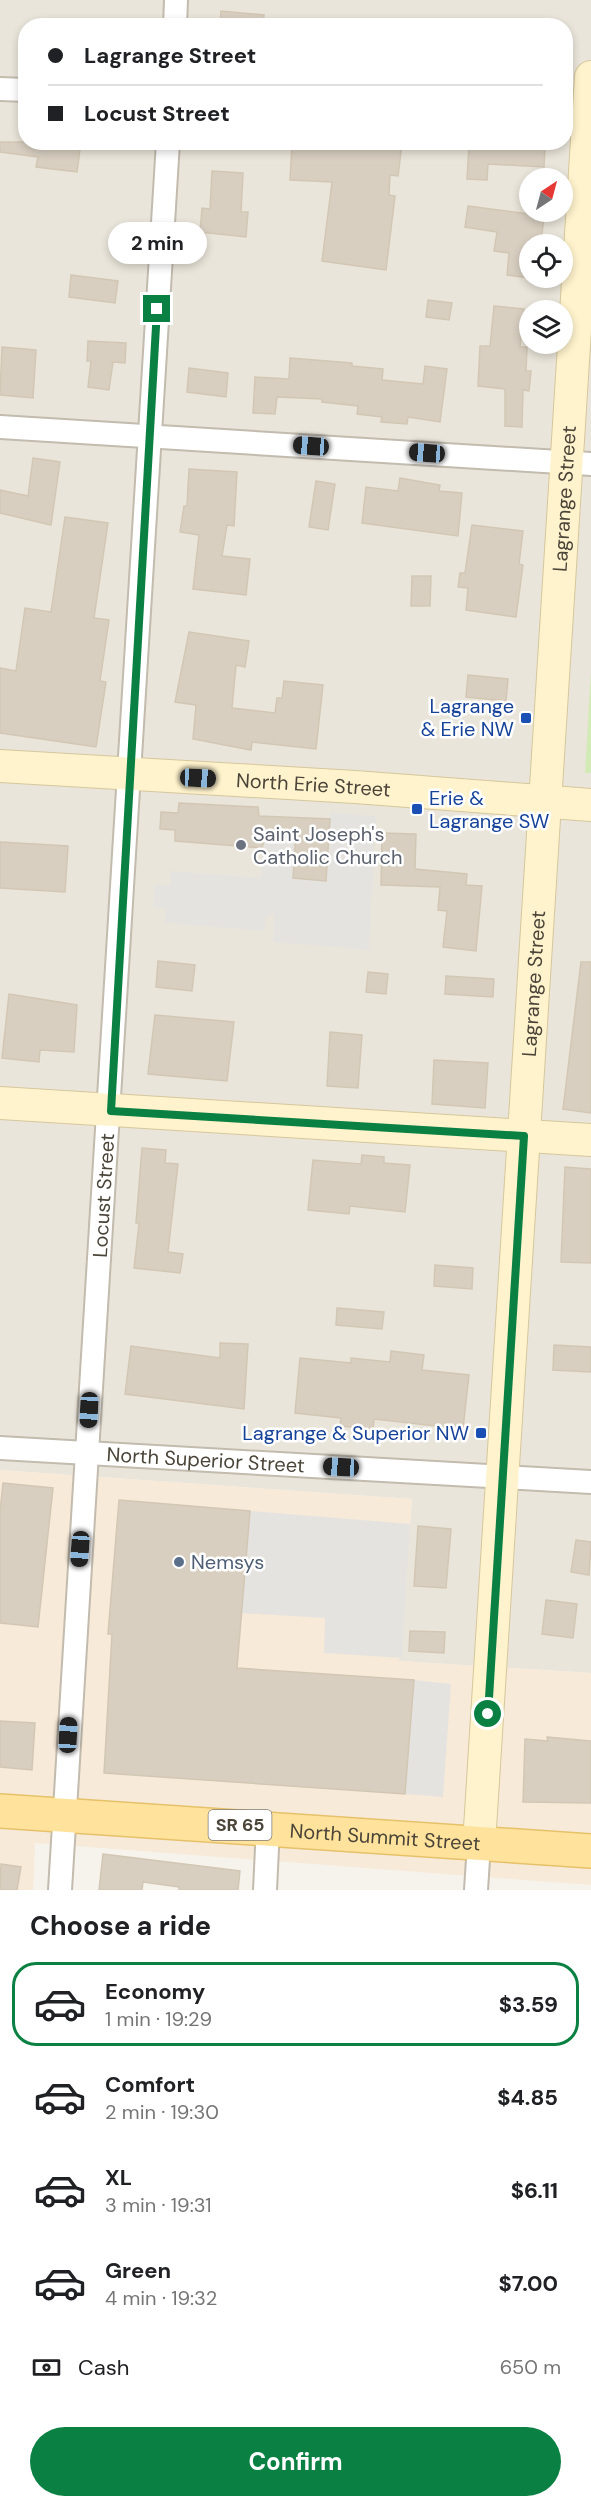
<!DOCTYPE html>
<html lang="en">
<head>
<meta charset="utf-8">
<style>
  :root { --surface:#fff; --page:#f2f2f2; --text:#202124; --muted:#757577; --line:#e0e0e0; --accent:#0b8043 }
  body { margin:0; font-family:"DM Sans",sans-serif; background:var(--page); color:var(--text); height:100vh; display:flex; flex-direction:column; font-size:22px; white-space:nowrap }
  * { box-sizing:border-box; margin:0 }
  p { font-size:20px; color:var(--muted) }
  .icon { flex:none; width:33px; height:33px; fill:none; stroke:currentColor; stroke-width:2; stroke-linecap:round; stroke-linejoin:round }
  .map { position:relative; height:1890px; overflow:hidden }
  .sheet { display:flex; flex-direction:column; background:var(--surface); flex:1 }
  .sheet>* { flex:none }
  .top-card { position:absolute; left:18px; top:18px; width:555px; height:132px; border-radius:24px; box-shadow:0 3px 9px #0003; display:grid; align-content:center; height:132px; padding:0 30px; background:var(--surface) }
  .needle { width:39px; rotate:36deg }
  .controls { position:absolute; left:519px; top:168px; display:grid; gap:12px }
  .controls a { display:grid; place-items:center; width:54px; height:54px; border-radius:50%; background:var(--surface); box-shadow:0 3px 9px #0003; font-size:30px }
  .end { position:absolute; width:27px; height:27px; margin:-14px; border:8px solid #0b8043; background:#fff; box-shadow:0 0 0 3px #fff }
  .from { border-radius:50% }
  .bubble { position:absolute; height:42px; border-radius:21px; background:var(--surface); box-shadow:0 3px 9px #0003; font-size:20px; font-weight:700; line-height:42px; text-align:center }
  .car { position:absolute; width:18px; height:36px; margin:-18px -9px; border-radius:8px; box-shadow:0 0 4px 2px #0007; background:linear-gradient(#222 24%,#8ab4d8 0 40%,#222 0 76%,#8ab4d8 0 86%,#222 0) }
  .top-card b { display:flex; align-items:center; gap:21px; height:57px; font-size:22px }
  .top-card b+b { border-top:2px solid var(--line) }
  .top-card i { width:15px; height:15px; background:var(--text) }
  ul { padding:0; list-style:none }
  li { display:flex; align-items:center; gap:18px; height:84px; margin:0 12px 9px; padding:0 18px; border:3px solid transparent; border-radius:24px }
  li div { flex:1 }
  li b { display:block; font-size:22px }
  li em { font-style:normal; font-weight:700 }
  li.selected { border-color:var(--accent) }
  li>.icon { width:54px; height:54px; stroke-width:1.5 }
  h2 { padding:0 30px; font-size:27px; line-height:72px }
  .pay { display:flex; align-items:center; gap:15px; height:66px; padding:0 30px; font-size:22px }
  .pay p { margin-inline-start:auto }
  .primary-button { display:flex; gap:12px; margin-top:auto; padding:12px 30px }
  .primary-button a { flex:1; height:69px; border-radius:36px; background:var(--accent); color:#fff; font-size:24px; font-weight:700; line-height:69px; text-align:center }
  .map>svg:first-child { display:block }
  .residential { fill:#eae5da; fill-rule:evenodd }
  .commercial { fill:#f7ead8 }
  .green { fill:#d2eab5 }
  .parking { fill:#e5e3e0 }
  .building { fill:#d8cfc1; stroke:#d3c7b4; stroke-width:1.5 }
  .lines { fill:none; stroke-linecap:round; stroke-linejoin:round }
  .street-casing { stroke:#c2bbae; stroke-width:26 }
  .secondary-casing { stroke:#d6c79b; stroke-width:34 }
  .primary-casing { stroke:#e6c16a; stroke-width:36 }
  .street { stroke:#fff; stroke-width:22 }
  .secondary { stroke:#fff3cd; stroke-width:32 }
  .primary { stroke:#ffe39c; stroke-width:33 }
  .route { stroke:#0b8043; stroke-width:8 }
  .transit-dot { fill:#1a4fb4; stroke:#fff; stroke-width:2 }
  .worship-dot { fill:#6b7280; stroke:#fff; stroke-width:2 }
  .service-dot { fill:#5c6f8a; stroke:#fff; stroke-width:2 }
  .labels { text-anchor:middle; stroke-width:5; stroke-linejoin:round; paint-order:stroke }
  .shield { fill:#fff; stroke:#817c74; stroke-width:1.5 }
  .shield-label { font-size:18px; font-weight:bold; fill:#4b4439 }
  .street-label { font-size:20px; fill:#4b4439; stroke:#fff }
  .transit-label { font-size:20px; fill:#164399; stroke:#fff; text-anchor:end }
  .worship-label { font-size:20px; fill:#5b616d; stroke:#fff; text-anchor:start }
  .service-label { font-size:20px; fill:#4e5e75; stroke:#fff; text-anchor:start }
</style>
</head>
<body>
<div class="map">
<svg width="591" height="1890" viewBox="0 0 591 1890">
  <rect width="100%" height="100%" fill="#f6f3ec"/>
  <path class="residential" d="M0,0H591V1673L399,1661L412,1499L0,1470ZM26,26H566V142H26ZM530,178H562V212H530ZM530,244H562V278H530ZM530,310H562V344H530Z"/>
  <path class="commercial" d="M0,1470L412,1499L399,1661L591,1673V1885L35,1843L33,1890H0Z"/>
  <path class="green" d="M591,671V773H585Z"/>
  <g class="parking">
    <path d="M330,813L376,816L369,950L273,942L274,915H266L265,931L165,923L166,908H153L154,885H170L171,871L261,878L264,841L296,838L293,878L326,881Z"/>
    <path d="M250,1511L410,1524L402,1658L324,1653L325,1618L241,1613Z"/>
    <path d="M414,1680L451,1684L443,1797L405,1794Z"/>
  </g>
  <g class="building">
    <path d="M221,11L264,15L263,26H220Z"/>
    <path d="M0,142H81L77,172L36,167L38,157L0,152Z"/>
    <path d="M292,142L402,144L398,176L390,175L389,195L395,196L386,270L322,261L332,182L290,180Z"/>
    <path d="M469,145L545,149L544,167L488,164L487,180L467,179Z"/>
    <path d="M212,171L243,173L241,212H248L246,237L200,232L202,208L210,209Z"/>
    <path d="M468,206L544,216L541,244H530V278L507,275L509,253L494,251L497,232L465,227Z"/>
    <path d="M71,275L118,281L115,303L69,297Z"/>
    <path d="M428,300L452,303L449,320L426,317Z"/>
    <path d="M494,306L524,309L520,347H527L526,371H531L529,391L523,390L522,427L505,426V389L478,386L480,346H490Z"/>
    <path d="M88,341L126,343L125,363L113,362L109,390L88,387L91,361H87Z"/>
    <path d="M2,347L36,350L33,398L0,395Z"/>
    <path d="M290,358L352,363V366L383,369L382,380L423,384L425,366L447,369L440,422L408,417L407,424L381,422L382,417L357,414L358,406L322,402V399L277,397L275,414L253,413L255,377L289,379Z"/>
    <path d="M189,368L228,373L226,397L187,392Z"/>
    <path d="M33,458L60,462L51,525L0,513V490L28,496Z"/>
    <path d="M189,469L237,472L234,526L227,525L222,556L250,559L246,595L193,589L199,535L180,532L184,506H187Z"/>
    <path d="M400,478L440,485L439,491L462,493L458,536L362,523L366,487L398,491Z"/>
    <path d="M316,481L335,484L328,530L309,527Z"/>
    <path d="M65,517L108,523L94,618L109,620L100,681L106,682L96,747L0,733V668L16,671L25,608L51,612Z"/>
    <path d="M472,525L523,531L519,564L523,565L516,617L466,610L468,588L458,587L460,573H465Z"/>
    <path d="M412,576H431L430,606H411Z"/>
    <path d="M189,632L249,641L245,667L236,665L232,708L275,713L277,698H282L284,681L323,685L316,749L252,742L251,750L193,739L196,705L175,702Z"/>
    <path d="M468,675L508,679L506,701L466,697Z"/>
    <path d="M179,803L258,807L259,816L330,819L326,881L293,878L296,833L276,842L264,841L262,848L175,841V830L160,829L161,812L178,813Z"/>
    <path d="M382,833L416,834L415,869L467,874L466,885L482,886L476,951L443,947L447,911L438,910L440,887L381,885Z"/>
    <path d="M0,842L68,846L65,892L0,888Z"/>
    <path d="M158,961L195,965L192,991L156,987Z"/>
    <path d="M581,962H591V1113L563,1109Z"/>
    <path d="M368,972L388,974L386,994L366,992Z"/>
    <path d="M446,976L494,979L493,997L445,994Z"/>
    <path d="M9,994L77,1005L74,1052L40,1050L39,1062L2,1058Z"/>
    <path d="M155,1015L234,1022L227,1081L148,1074Z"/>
    <path d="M330,1032L362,1035L358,1088L327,1086Z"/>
    <path d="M434,1060L488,1063L485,1108L432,1104Z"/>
    <path d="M142,1148L166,1150L165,1163L178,1164L168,1252L183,1254L180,1273L134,1268L139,1224L136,1223Z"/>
    <path d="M362,1155L384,1157V1163L410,1165L405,1212L350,1206L349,1214L308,1210L313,1160L361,1164Z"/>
    <path d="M565,1167L591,1169V1263L561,1262Z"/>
    <path d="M435,1265L473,1268L472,1289L434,1286Z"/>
    <path d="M337,1308L384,1312L382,1329L336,1325Z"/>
    <path d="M220,1343L248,1344L244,1409L125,1394L131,1346L220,1358Z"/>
    <path d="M554,1345L591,1347V1372L553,1370Z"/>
    <path d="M391,1351L424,1355L422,1370L469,1375L463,1429L374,1419L373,1429L340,1426L341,1418L295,1413L300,1358L351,1363V1358L390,1362Z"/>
    <path d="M3,1483L53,1488L38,1627L0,1623V1512Z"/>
    <path d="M119,1500L250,1511L237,1668L414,1680L405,1794L104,1773L112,1634H108Z"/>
    <path d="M418,1526L451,1529L446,1588L414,1586Z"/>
    <path d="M576,1540L591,1542L589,1575L571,1572Z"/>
    <path d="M546,1600L577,1604L573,1638L542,1634Z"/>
    <path d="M410,1631L445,1632L444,1653L409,1651Z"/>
    <path d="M0,1721L35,1723L32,1770L0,1767Z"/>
    <path d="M547,1737L591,1741V1803L523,1802L525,1739L548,1741Z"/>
    <path d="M103,1854L240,1871L238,1890H179V1887L143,1882L142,1890H99Z"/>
    <path d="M1,1864L21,1867L17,1890H0Z"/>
  </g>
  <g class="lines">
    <defs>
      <g id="street">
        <path d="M175,26L176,0"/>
        <path d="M0,89L26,90"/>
        <path d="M566,124L591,126"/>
        <path d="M0,427L591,464"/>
        <path id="s1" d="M0,1448L591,1482"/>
        <path id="s2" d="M60,1890C98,1308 131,725 168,142"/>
        <path d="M265,1890L268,1827"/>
        <path d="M476,1890L479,1844"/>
      </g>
      <g id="secondary">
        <path id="s3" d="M0,766L355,787L591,805"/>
        <path d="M0,1103L591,1140"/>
        <path id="s4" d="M479,1844L591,77"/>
      </g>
      <g id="primary">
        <path id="s5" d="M0,1811L591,1851"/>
      </g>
    </defs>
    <use href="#street" class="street-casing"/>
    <use href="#secondary" class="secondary-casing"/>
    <use href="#primary" class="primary-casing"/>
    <use href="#street" class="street"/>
    <use href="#secondary" class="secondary"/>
    <use href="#primary" class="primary"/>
  </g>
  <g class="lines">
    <path class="route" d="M157,309L111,1111L524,1136L488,1714"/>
  </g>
  <g class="transit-dot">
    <rect x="520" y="712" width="12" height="12" rx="3"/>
    <rect x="411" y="803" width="12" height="12" rx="3"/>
    <rect x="475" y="1427" width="12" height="12" rx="3"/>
  </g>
  <circle class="worship-dot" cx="241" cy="845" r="6"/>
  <circle class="service-dot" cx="179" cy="1562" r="6"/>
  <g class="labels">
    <rect class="shield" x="208.5" y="1810" width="63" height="30" rx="4.5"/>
    <g class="shield-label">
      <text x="240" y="1831">SR 65</text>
    </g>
    <g class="street-label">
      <text dy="7" stroke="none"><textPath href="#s4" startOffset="1348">Lagrange Street</textPath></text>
      <text dy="7" stroke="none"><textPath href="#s3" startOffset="314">North Erie Street</textPath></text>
      <text dy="7" stroke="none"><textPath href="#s4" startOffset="862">Lagrange Street</textPath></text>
      <text dy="7" stroke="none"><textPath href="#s2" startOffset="696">Locust Street</textPath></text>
      <text dy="7" stroke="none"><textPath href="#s1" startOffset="206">North Superior Street</textPath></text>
      <text dy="7" stroke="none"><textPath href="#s5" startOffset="386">North Summit Street</textPath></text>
    </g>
    <g class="transit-label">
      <text x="514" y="713">Lagrange<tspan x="514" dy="23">&amp; Erie NW</tspan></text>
      <text x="429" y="805" text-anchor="start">Erie &amp;<tspan x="429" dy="23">Lagrange SW</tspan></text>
      <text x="469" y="1440">Lagrange &amp; Superior NW</text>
    </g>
    <g class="worship-label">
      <text x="253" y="841">Saint Joseph's<tspan x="253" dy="23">Catholic Church</tspan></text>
    </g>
    <g class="service-label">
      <text x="191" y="1569">Nemsys</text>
    </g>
  </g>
</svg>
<div class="controls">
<a><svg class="needle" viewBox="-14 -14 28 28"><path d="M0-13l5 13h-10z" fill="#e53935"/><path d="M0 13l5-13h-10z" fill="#757577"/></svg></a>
<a><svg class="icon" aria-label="locate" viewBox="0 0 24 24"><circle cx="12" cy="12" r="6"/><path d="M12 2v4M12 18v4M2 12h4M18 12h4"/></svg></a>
<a><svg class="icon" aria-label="layers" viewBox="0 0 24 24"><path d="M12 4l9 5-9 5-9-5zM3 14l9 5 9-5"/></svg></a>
</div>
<i class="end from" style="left:488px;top:1714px"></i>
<i class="end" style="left:157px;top:309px"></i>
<div class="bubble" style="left:108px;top:222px;width:99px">2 min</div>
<i class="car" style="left:311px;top:446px;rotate:274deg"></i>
<i class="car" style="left:427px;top:453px;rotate:274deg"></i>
<i class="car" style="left:198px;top:778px;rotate:93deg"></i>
<i class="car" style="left:89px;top:1410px;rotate:183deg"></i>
<i class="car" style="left:341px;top:1467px;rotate:273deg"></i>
<i class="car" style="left:80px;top:1549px;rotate:184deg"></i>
<i class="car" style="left:68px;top:1735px;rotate:3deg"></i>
<div class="top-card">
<b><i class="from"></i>Lagrange Street</b>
<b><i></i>Locust Street</b>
</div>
</div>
<section class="sheet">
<h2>Choose a ride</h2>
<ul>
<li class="selected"><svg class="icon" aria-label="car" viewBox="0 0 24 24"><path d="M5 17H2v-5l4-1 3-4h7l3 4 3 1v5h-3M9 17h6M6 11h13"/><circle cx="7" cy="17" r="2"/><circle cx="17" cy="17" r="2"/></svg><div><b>Economy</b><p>1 min · 19:29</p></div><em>$3.59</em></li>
<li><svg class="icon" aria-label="car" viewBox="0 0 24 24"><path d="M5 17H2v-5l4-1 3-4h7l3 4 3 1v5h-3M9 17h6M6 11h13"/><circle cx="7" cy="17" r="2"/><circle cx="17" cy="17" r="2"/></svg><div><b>Comfort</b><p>2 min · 19:30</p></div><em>$4.85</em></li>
<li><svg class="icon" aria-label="car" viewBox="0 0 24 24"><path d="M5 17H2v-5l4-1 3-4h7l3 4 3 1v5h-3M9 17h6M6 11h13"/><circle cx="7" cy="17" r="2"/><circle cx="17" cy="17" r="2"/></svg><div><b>XL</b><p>3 min · 19:31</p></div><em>$6.11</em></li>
<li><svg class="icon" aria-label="car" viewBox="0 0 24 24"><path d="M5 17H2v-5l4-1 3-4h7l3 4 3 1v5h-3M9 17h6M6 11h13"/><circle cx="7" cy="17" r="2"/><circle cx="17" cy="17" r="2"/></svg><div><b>Green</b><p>4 min · 19:32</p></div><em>$7.00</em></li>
</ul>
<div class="pay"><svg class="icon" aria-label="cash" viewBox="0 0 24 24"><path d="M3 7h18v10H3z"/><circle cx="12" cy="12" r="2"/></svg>Cash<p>650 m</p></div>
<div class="primary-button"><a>Confirm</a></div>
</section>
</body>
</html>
